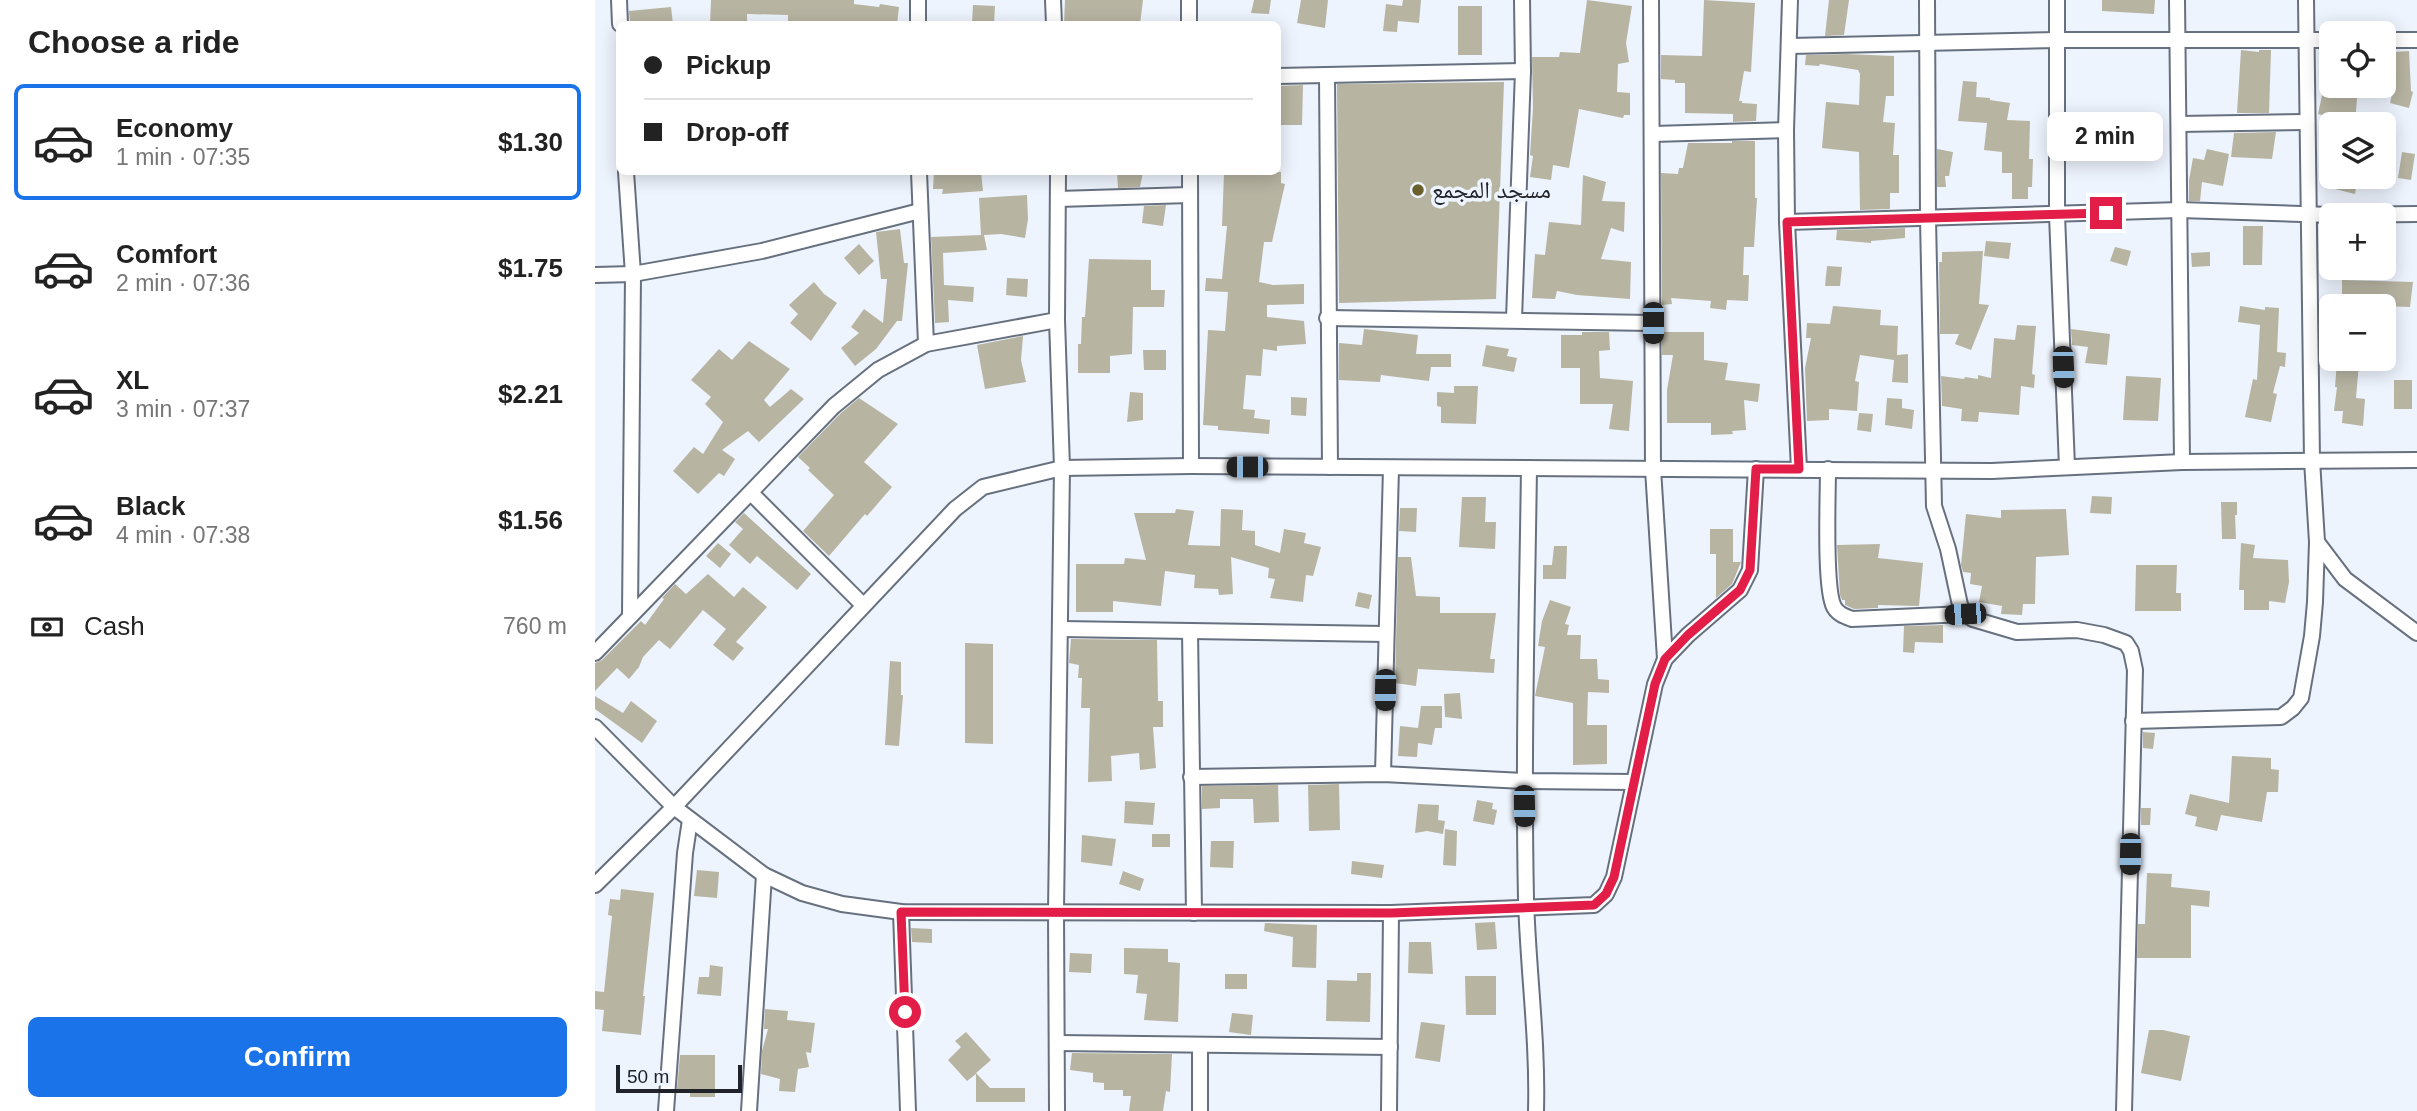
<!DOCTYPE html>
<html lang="en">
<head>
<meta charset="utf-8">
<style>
  :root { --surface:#fff; --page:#f2f2f2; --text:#222; --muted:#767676; --line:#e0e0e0; --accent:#1a73e8 }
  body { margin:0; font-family:Helvetica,"Noto Naskh Arabic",sans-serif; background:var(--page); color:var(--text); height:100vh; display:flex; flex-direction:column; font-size:26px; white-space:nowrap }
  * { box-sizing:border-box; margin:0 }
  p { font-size:23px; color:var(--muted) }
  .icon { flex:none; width:38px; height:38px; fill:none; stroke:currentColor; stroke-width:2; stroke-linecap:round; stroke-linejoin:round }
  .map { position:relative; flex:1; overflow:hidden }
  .details { display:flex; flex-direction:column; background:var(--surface); width:595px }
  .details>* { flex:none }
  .top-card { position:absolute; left:21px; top:21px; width:665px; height:154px; border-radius:10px; box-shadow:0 4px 18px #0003; display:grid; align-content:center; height:154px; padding:0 28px; background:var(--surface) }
  .tools { position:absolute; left:1724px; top:21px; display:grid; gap:14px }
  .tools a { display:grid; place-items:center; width:77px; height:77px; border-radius:10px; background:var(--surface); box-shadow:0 4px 18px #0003; font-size:35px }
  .scale { position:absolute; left:21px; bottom:18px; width:126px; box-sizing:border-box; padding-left:7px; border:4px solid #202329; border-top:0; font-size:19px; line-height:24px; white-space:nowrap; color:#202329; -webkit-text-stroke:5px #eef4fe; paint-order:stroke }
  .end { position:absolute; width:32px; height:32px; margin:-16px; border:9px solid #e11d48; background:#fff; box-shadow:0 0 0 4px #fff }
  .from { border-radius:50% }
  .bubble { position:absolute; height:49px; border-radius:10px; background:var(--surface); box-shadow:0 4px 18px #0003; font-size:23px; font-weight:600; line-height:49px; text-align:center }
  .car { position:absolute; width:21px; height:42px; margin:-21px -10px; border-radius:9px; box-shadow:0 0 5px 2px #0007; background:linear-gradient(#222 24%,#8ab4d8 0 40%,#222 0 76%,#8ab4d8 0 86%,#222 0) }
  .top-card b { display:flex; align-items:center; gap:24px; height:66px; font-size:26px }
  .top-card b+b { border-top:2px solid var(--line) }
  .top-card i { width:18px; height:18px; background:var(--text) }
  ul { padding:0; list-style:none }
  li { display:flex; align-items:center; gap:21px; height:116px; margin:0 14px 10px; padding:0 14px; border:4px solid transparent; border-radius:10px }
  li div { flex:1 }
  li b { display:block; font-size:26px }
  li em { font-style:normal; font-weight:600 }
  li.selected { border-color:var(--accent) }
  li>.icon { width:63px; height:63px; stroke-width:1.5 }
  h2 { padding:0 28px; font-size:32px; line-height:84px }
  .pay { display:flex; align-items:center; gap:18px; height:77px; padding:0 28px; font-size:26px }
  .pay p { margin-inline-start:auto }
  .action { display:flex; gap:14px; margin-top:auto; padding:14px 28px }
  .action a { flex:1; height:80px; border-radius:10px; background:var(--accent); color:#fff; font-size:28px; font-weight:600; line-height:80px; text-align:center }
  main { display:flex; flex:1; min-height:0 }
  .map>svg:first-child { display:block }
  .building { fill:#b7b4a2 }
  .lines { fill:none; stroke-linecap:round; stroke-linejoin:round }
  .street-casing { stroke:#67707e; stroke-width:18 }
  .street { stroke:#fff; stroke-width:14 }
  .route { stroke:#e11d48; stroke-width:9 }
  .poi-dot { fill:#69602c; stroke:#eef4fe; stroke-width:2.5 }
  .labels { text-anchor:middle; stroke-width:7; stroke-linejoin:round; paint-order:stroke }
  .poi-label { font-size:24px; fill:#202329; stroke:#eef4fe; text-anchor:start }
</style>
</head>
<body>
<main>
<section class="details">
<h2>Choose a ride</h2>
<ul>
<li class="selected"><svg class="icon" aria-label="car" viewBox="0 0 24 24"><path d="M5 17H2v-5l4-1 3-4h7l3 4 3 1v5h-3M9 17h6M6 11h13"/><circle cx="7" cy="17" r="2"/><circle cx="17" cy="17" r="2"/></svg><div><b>Economy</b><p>1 min · 07:35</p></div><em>$1.30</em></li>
<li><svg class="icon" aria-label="car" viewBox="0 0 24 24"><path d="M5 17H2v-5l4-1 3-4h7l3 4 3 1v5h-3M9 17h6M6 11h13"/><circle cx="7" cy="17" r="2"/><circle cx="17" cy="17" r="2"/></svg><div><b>Comfort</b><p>2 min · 07:36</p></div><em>$1.75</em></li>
<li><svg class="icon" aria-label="car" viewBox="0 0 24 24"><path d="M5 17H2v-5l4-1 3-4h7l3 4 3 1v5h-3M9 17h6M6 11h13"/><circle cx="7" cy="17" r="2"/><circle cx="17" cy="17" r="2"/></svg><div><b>XL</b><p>3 min · 07:37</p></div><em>$2.21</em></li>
<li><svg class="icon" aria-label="car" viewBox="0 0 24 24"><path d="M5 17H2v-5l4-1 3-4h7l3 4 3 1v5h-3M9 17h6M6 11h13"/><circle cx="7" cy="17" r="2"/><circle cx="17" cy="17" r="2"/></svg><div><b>Black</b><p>4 min · 07:38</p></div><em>$1.56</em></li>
</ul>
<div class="pay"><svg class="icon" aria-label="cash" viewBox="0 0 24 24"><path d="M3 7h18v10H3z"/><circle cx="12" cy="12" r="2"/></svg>Cash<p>760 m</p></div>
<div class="action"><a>Confirm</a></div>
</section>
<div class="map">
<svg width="1822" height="1111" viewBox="0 0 1822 1111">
  <rect width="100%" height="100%" fill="#eef4fe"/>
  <g class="building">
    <path d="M116,0H259V4L284,7L285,4L304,7L302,24H200V22H193V15L152,14V24H115Z"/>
    <path d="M470,0H548L545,24H469Z"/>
    <path d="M659,0H676L674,14L656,13Z"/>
    <path d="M706,0H733L730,28L702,23Z"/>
    <path d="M808,0H826L824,23L803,21L802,32L788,31L791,4L807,6Z"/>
    <path d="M992,0L1037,6L1031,43L1034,62L1023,64L1022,92L1035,93V115H1029L1028,118L984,109L974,168L958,165L956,180L935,177L938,156L935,155L938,108L937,57H964L965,52L985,53Z"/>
    <path d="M1109,0L1160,3L1156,72L1149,71L1144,101H1147V103L1162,104L1161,121L1138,122V114L1090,113V83H1080V80L1066,79V55L1107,56Z"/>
    <path d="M1234,0H1254L1249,35L1230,36Z"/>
    <path d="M1507,0H1560L1559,14L1507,11Z"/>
    <path d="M378,5L400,6L399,24H377Z"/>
    <rect x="863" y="6" width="24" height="49"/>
    <path d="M76,7L78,24H35L34,11Z"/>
    <path d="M1646,50L1664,52V50H1676L1674,113H1642Z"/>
    <path d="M1814,51L1816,91L1818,92L1814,108L1795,103L1799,86L1798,52Z"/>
    <path d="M1251,54L1299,56V96H1291L1288,122L1300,123L1298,155H1304V193H1295V209L1265,210L1264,152L1227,148L1231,102L1264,105L1265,74L1263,70L1225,64L1224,66L1210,65L1211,55Z"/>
    <path d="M1368,81L1382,82L1381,97L1395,98V100L1415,103L1412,120L1435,121L1434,159H1438L1437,187H1433V199H1417V173H1407V152L1389,150L1392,123L1363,121Z"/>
    <path d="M909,82L901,299L744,303L742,84Z"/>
    <path d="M708,85L707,125H682V86Z"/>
    <path d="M1729,86H1763L1760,124H1738V118L1723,114Z"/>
    <path d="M1681,132L1677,159L1636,157L1639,133Z"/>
    <path d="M1137,141H1160V198H1162L1159,247H1149L1148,275H1154L1153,301L1132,300L1131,310L1115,308L1116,301L1076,298L1077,304L1067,305L1066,173L1083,174L1084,168H1088L1093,143H1137Z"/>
    <path d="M1342,149L1358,152L1354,176H1350L1351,187H1342Z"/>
    <path d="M1612,149L1634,154L1628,186L1607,182L1605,201H1594V180L1598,158L1609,160Z"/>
    <path d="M1807,152L1820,154L1816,180L1803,178Z"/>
    <path d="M339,172H386L388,191L347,194L348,189H338Z"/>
    <path d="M522,172H548L545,187L523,188Z"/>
    <path d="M664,172H686V183L690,184L677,242H669L664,282L678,285L709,284V304L672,305V317L709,321L711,344L682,346V351L668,349L666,376L651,375L648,409L660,410L659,418L675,420L674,434L623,430V426L608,425L613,330L630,331L633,292L610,291L611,278L627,279L632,226H627L629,173L664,174Z"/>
    <path d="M988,175L1011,182L1007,201L1030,202L1029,232L1016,228L1006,259L1036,262L1035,299L982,295L962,291L960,299L937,298L940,254L950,255L954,222L986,225Z"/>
    <path d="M1742,177H1763L1760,194L1740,189Z"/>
    <path d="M432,195L433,219L430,238L406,234L389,235L392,250L348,253L349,285L379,287L378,302L353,300L354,322L340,323L336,237L386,235L384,198Z"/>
    <path d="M571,205L568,226L547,223L549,206Z"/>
    <path d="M1648,226H1668L1667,265H1648Z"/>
    <path d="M1310,228V238L1276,241V243L1241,240L1242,230Z"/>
    <path d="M305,229L309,263H313L307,321H302L281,349L260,366L246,348L264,333L256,327L269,309L288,323L292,279H286L281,232Z"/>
    <path d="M1391,241L1416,243L1414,259L1389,256Z"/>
    <path d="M264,244L279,261L264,275L249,258Z"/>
    <path d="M1520,247L1536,251L1532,266L1515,261Z"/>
    <path d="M1388,251L1384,304L1394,305L1376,350L1360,344L1364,334H1345L1344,262H1347V252Z"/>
    <path d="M1615,252V266L1597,267L1596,253Z"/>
    <path d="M494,259L556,260V290H570L569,307H538L537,354L515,356V373H483V344H486L487,317H490Z"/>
    <path d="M1232,266L1247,267L1245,286H1230Z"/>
    <path d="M412,278L433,279L432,297L411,295Z"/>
    <path d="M1747,280L1818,282L1815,307L1786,306V298H1747Z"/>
    <path d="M219,282L229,294L242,303L216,341L195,323L203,314L194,305Z"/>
    <path d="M1238,306L1286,310L1285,325L1303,326L1302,355L1313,354V383L1297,382L1299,360L1265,355L1260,381L1264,382L1262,411L1234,409V420L1212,421L1210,368L1216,338H1211L1212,323L1235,324Z"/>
    <path d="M1645,306L1670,310V307L1684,308L1682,352L1691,353L1690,367L1685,366L1678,393L1682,394L1676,422L1650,417L1658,379L1662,380L1665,325L1643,322Z"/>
    <path d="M1422,325L1441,326L1437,374L1440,375L1439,388L1426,386L1424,415L1384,412L1383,422L1366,421L1367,409L1347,406L1346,376L1369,379L1370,377L1383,379V375L1396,378L1399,338L1420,340Z"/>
    <path d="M769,329L823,335L821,354H856V367H836L834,381L786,375L785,382L744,380V343L767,345Z"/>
    <path d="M1476,329L1515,334L1512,365L1490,363L1493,347L1477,345Z"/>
    <path d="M987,332H1014L1015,350L1004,351L1005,378L1038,381L1034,431L1014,429L1018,404H985V368H966V335H987Z"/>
    <path d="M1067,332H1109V360L1133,363L1130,380L1165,384L1163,402L1149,400L1151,430L1137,431L1138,434L1116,435V423H1072V390L1078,355H1067Z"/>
    <path d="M428,336L426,360L431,382L390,389L382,345Z"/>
    <path d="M154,341L195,369L169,400L175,407L196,389L209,399L164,442L153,431L127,450L140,459L129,476L124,473L103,494L78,471L99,447L108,454L128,422L110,404L116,397L96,380L124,349L137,360Z"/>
    <path d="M891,345L914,349L912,356L922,358L919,372L887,366Z"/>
    <path d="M548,350H571V370H549Z"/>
    <path d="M1742,361L1764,363L1761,398L1770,399L1768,426L1747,423L1748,411H1739L1742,387H1740Z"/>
    <path d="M1531,376L1566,378L1563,421L1528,420Z"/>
    <rect x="1799" y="380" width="18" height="29"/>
    <path d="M859,386H883L881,424L846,423V407L842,406V392L859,393Z"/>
    <path d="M535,392L548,393V420L532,422Z"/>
    <path d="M696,397L712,398L711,416L696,415Z"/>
    <path d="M264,398L303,424L269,462L297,487L272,516L270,514L234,556L208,531L239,495L213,470L215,468L203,457L246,413Z"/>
    <path d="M1292,398L1307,399V408L1319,410L1317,429L1290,425Z"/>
    <path d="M1264,413L1278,414L1276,432L1262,430Z"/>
    <path d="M1497,496L1517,497L1516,514L1495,513Z"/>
    <path d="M867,497H891L890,522H901L900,549L864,547Z"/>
    <path d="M1626,502H1642V515H1640L1641,539H1627Z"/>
    <path d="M805,508H822L821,532L804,531Z"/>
    <path d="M581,509L599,511L593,545L625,546L626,509L648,510L647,530L660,531V545L685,553L689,529L711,533L709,543L726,547L718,576L711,575L708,602L675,598L680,579L673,578L674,568L636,557L638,594L624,595L623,589L599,588L600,575L570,571L566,606L518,601V612H481V564H529L530,558L551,560L539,513H580Z"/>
    <path d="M1471,509L1474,555L1441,557L1440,604H1428L1427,615L1406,614L1407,606L1384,602L1387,586L1375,584L1376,573L1368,572L1366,565L1371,514L1406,518V510Z"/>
    <path d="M149,513L216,574L202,590L162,556L155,564L134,545L148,529L140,522Z"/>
    <path d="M1115,529H1138V562H1146L1137,584L1121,598V554H1115Z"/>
    <path d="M123,543L136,554L125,568L111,556Z"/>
    <path d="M1646,543L1660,545L1658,558L1693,560L1694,582L1690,603L1674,601V610H1649V590H1644Z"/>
    <path d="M1285,544L1283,558L1328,563L1324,606L1283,605V608L1259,609L1250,605V600H1247L1245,595L1242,545Z"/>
    <path d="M959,546H972L971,579H948V565H957Z"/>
    <path d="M803,557H816L821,596L845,597V613H901L895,659H900L899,673L823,669L821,686L800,683Z"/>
    <path d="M1541,565H1582L1581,593H1586V611H1540Z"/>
    <path d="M113,574L139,597L148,587L172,607L141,642L149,648L138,661L118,645L131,629L108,610L75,649L64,640L48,657L44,667L34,679L22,668L0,691V663L7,660L46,621L50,625L69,599L67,598L80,584L91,594Z"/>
    <path d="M763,592L777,595L774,609L760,606Z"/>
    <path d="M955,600L976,607L970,624L974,625L972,635H986L985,659H1002L1003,679L1014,680V693L993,692L992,725H1012V764L978,765V703L940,696L950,647L943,646L947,621Z"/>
    <path d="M1348,625V643L1320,642L1319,653L1308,652L1309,626Z"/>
    <path d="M476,639L562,640L563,701H568V727H558L561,768L545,770L544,753L516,756L517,781L493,782L495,708H486L487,678H483L484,665L474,663Z"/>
    <path d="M370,643L398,644V744L370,743Z"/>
    <path d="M295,661L306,662V695H308L304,746L290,745Z"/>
    <path d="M865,693L867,719L850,717L849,694Z"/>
    <path d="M0,696L28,713L36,701L62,721L47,743L0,709Z"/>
    <path d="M826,706H847V728H840L837,745L823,743L822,757L803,756L805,726L823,728Z"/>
    <path d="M1548,732L1560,733L1558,749L1548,748Z"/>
    <path d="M1637,756L1676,758V769L1684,770L1683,792H1672L1667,822L1626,815L1622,831L1600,826L1602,817L1590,814L1595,794L1634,803Z"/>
    <path d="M744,784L745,830L714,831L713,785Z"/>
    <path d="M683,785L684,822L659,823L658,799H625V808L607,809V786Z"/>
    <path d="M882,800L898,803L897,809L902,810L899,825L878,821Z"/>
    <path d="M530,801L560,803L558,825L529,823Z"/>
    <path d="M823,804L844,805L843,820L850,821L848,834L832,831L820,833Z"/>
    <path d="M1546,808H1556L1555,825H1546Z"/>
    <path d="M850,829L862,831L861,866L848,865Z"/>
    <rect x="557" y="834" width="18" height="13"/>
    <path d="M487,835L521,839L517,866L486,862Z"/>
    <path d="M616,841H639L638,868L615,867Z"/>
    <path d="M757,861L789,865L787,878L756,874Z"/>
    <path d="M102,870L124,872L122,898L99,896Z"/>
    <path d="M528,871L549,879L545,891L524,884Z"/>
    <path d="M1552,873L1577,874L1576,887L1615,891L1614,907L1596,905V958H1542L1543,924H1550Z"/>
    <path d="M26,889L59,893L48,996H50L46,1035L7,1031L9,1010L0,1009V991L9,992L17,916L13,915L15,899L25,900Z"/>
    <path d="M900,922L902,949L882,950L880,923Z"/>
    <path d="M670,923L722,925L721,968L697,967L698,937L669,931Z"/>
    <path d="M316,928L337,929V943L317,942Z"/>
    <path d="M814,942H836L838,974L813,973Z"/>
    <path d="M529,948L573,949V962L585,963L583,1022L549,1020L552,994L541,993L543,975L529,974Z"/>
    <path d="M475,953L497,954L496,973L474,972Z"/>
    <path d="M115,965L128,967L126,996L102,994L104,977H114Z"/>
    <path d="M762,973H776L775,1022L731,1021L732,980L762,981Z"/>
    <rect x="630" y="974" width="22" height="15"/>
    <path d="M870,976H901V1015H871Z"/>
    <path d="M170,1009L193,1011L192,1020L220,1023L216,1053L211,1052L214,1067L203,1069L200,1092L184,1091L185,1079L166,1074L167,1051L173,1029H169Z"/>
    <path d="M637,1013L658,1015L656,1035L634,1032Z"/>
    <path d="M826,1022L850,1025L845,1062L820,1058Z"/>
    <path d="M1554,1030H1568L1595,1036L1586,1081L1546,1073Z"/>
    <path d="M371,1032L396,1060L381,1073L395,1088H430V1102H381V1074L372,1081L353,1060L366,1047L360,1041Z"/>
    <path d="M477,1053L577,1054L575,1092L571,1091L568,1111H534L536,1096H528V1090H509V1083L498,1082V1073L475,1070Z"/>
    <path d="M85,1055H120V1097H95V1089H82Z"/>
  </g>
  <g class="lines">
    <defs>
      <g id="street">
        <path d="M24,0L25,24"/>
        <path d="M323,0V24"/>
        <path d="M458,0L459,24"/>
        <path d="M594,0V24"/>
        <path d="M1056,0L1058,469L1070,659"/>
        <path d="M1195,0L1191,130L1192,222L1204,469"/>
        <path d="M1332,0L1333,219L1339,506L1353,549L1365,605L1370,614L1378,619L1422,632L1482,630L1509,635L1531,643L1536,651L1540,670L1529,1111"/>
        <path d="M1462,0V215L1472,467"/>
        <path d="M1582,0L1587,462"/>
        <path d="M1788,40H1822"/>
        <path d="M1195,46L1463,40H1736"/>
        <path d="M732,75L735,467"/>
        <path d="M682,76L928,71"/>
        <path d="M1584,124L1711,122"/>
        <path d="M1058,134L1191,130"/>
        <path d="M31,172L38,274L35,615"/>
        <path d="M324,172L331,344"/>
        <path d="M595,172L596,466"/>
        <path d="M463,199L595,195"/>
        <path d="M1740,215L1822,214"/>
        <path d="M1192,222L1585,210L1736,215"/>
        <path d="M0,275L38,274L167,251L325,211"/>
        <path d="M732,318L1058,323"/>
        <path d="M919,319L928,71L927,0"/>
        <path d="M934,468C932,611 928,755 931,899C933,970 943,1040 941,1111"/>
        <path d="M1233,469C1233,495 1229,588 1239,607C1243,614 1249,616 1257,619L1370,614"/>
        <path d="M156,493L268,605"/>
        <path d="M1722,542L1750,579L1822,633"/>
        <path d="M466,629L791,634"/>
        <path d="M595,631L599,913"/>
        <path d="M0,653L239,406L283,370L331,344L462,320"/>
        <path d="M1538,721L1686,717L1698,708L1706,698L1717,636L1720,602L1722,542L1717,460L1711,0"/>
        <path d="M0,727L79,807L169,875L207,893L247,904L306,912L796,913L999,905L1011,894L1019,877L1060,684L1070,659L1093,635L1145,590L1155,570L1161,469"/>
        <path d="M788,774L796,468"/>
        <path d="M596,777L788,774L929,781L1039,782"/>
        <path d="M0,885L79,807L360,509L388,487L467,468L596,466L1397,471L1587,462L1822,460"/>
        <path d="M306,912L313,1111"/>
        <path d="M463,1043L795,1047"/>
        <path d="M71,1111L90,853L95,820"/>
        <path d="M154,1111L169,875"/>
        <path d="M462,1111L461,911L467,468L462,320L463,172"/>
        <path d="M605,1111V1045"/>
        <path d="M794,1111L796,913"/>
      </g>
    </defs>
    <use href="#street" class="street-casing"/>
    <use href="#street" class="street"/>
  </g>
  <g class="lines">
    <path class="route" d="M310,1012L306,912L796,913L999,905L1011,894L1019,877L1060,684L1070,659L1093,635L1145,590L1155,570L1161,469H1204L1192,222L1511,213"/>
  </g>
  <circle class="poi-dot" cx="823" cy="190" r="7"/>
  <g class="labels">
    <g class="poi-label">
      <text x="837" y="198">مسجد المجمع</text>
    </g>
  </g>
</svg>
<div class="tools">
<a><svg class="icon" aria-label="locate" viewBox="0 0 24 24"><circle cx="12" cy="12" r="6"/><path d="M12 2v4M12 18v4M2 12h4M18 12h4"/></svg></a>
<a><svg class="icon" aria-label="layers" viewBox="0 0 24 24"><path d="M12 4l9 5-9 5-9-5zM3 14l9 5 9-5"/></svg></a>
<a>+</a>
<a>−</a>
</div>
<div class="scale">50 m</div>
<i class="end from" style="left:310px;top:1012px"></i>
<i class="end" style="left:1511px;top:213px"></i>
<div class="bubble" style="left:1452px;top:112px;width:116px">2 min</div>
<i class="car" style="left:1058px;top:323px;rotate:180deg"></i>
<i class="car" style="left:1468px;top:367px;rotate:178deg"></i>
<i class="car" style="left:652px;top:467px;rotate:270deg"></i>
<i class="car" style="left:1370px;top:614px;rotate:267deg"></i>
<i class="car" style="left:790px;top:690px;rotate:181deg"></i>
<i class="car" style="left:929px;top:806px;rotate:179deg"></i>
<i class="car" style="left:1535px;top:854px;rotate:181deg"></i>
<div class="top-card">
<b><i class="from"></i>Pickup</b>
<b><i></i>Drop-off</b>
</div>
</div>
</main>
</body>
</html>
